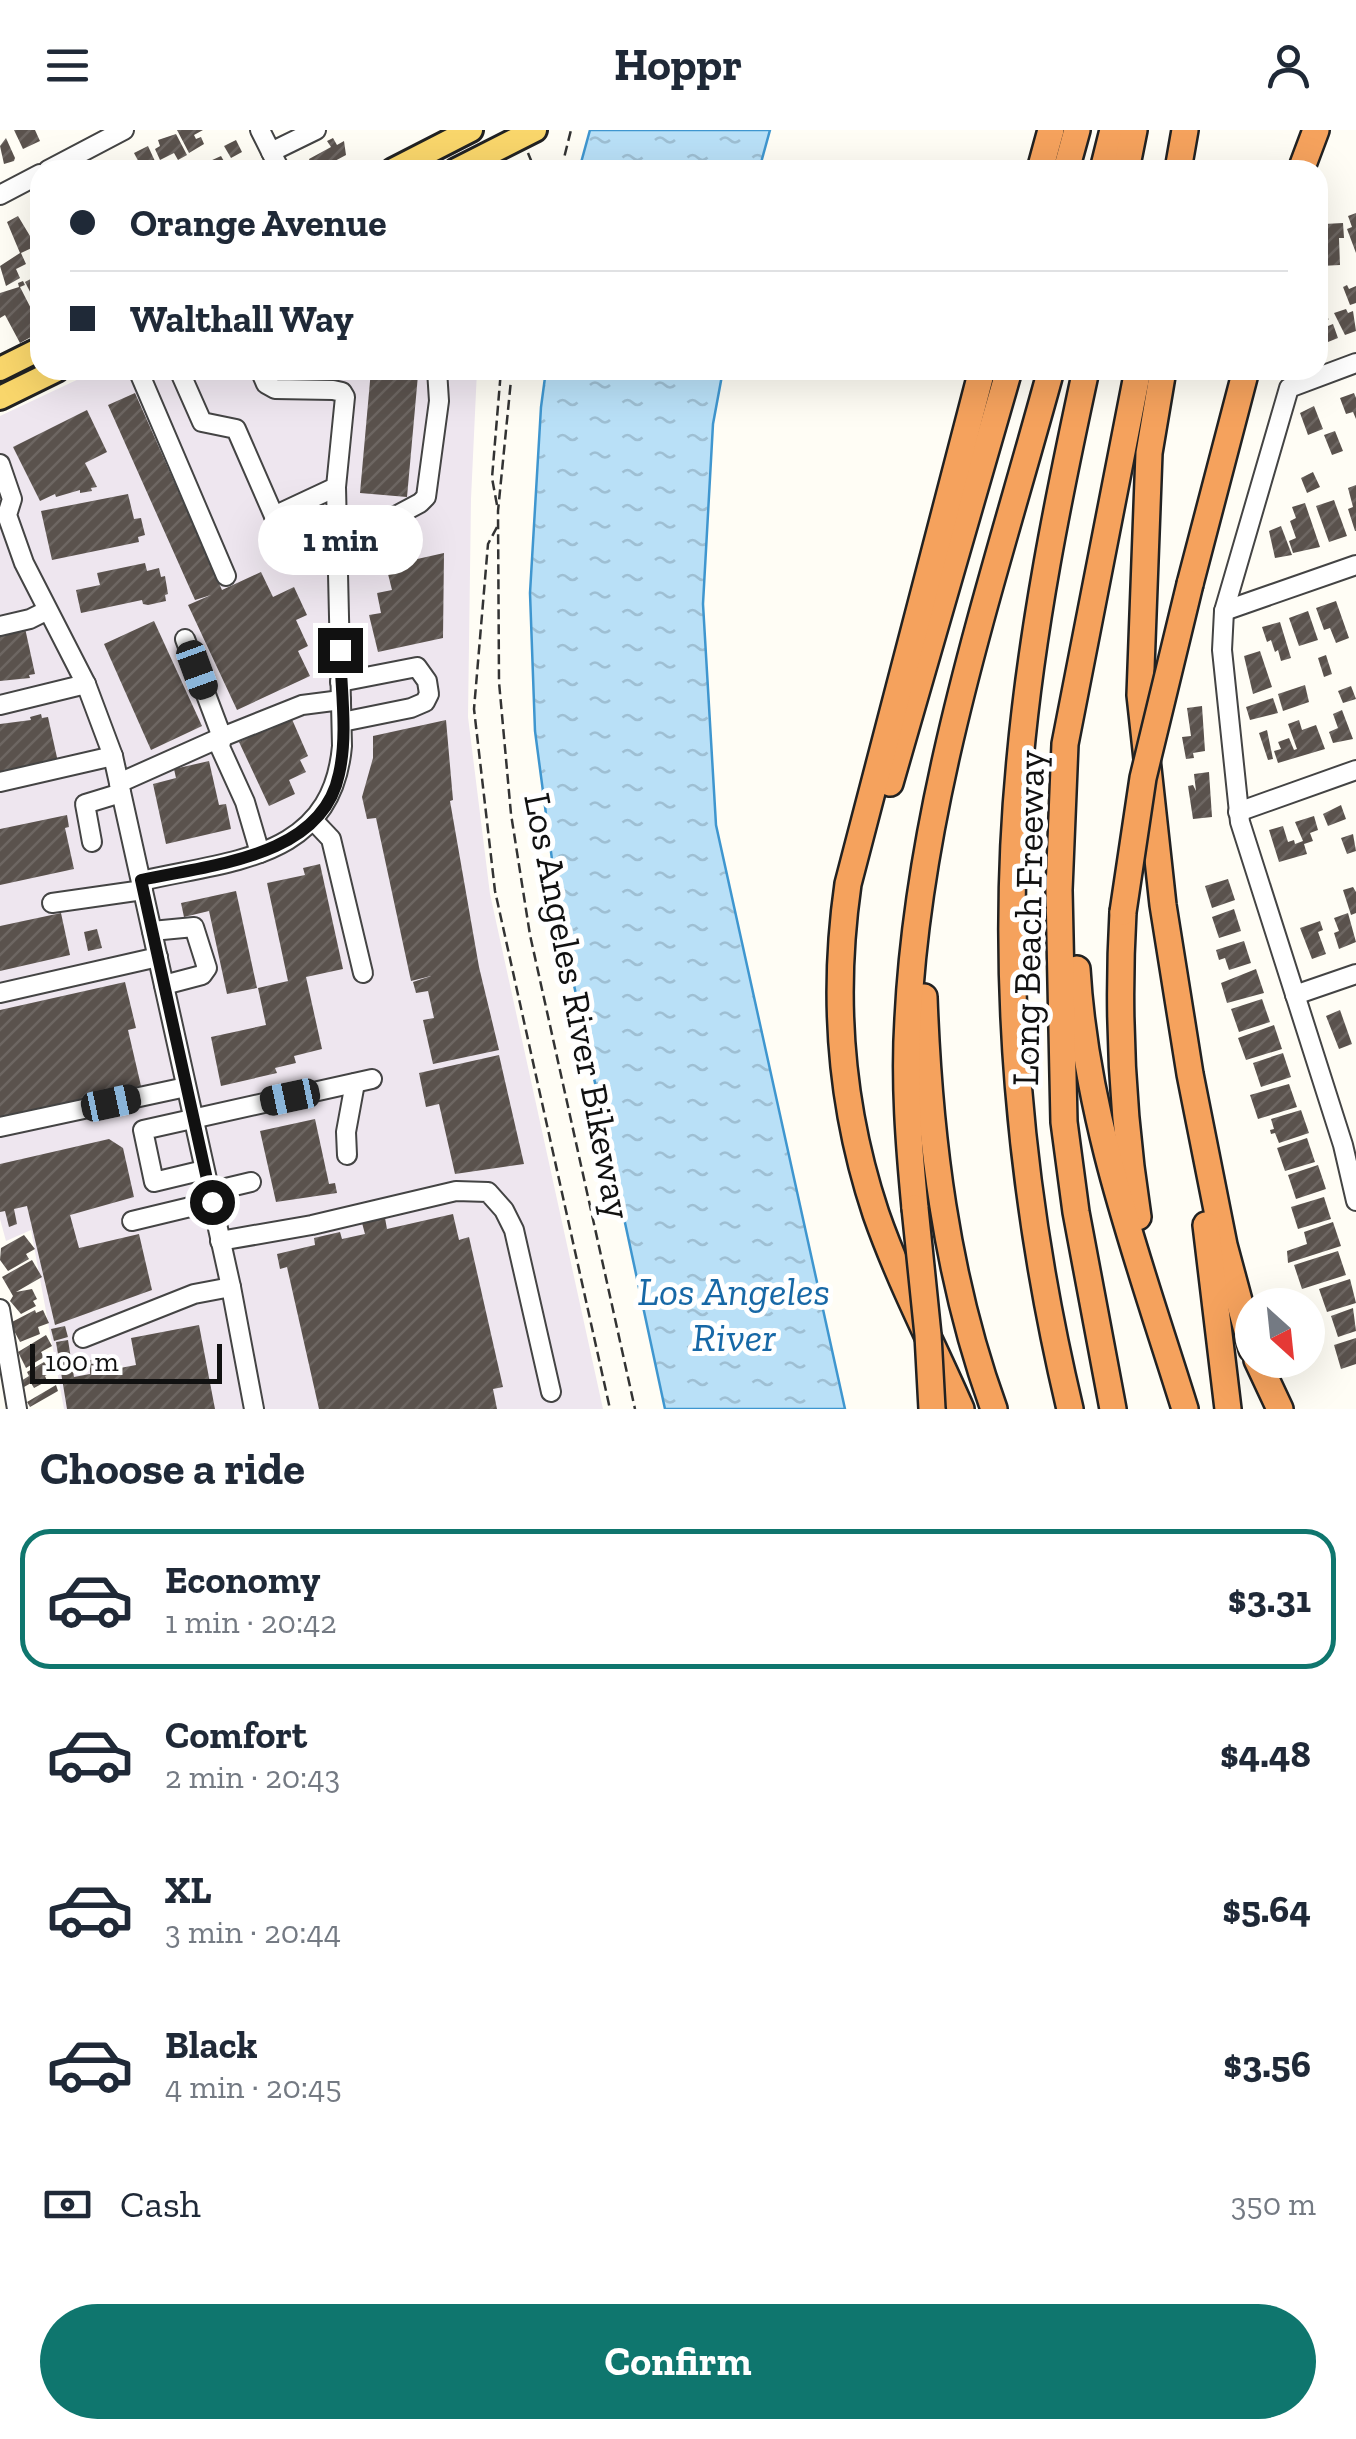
<!DOCTYPE html>
<html lang="en">
<head>
<meta charset="utf-8">
<style>
  :root { --surface:#fff; --page:#f2f2f3; --text:#1f2937; --muted:#747a83; --line:#e0e1e3; --accent:#0f766e }
  body { margin:0; font-family:"Zilla Slab",serif; background:var(--page); color:var(--text); height:100vh; display:flex; flex-direction:column; font-size:38px; white-space:nowrap }
  * { box-sizing:border-box; margin:0 }
  p { font-size:32px; color:var(--muted) }
  .icon { flex:none; width:55px; height:55px; fill:none; stroke:currentColor; stroke-width:2; stroke-linecap:round; stroke-linejoin:round }
  .map { position:relative; height:1279px; overflow:hidden }
  .side { display:flex; flex-direction:column; background:var(--surface); flex:1 }
  .side>* { flex:none }
  .top-card { position:absolute; left:30px; top:30px; width:1298px; height:220px; border-radius:30px; box-shadow:0 10px 40px #0002; display:grid; align-content:center; height:220px; padding:0 40px; background:var(--surface) }
  .needle { width:65px; rotate:153deg }
  .buttons { position:absolute; left:1235px; top:1158px; display:grid; gap:20px }
  .buttons a { display:grid; place-items:center; width:90px; height:90px; border-radius:50%; background:var(--surface); box-shadow:0 10px 40px #0002; font-size:50px }
  .scale { position:absolute; left:30px; bottom:25px; width:192px; box-sizing:border-box; padding-left:10px; border:5px solid #111; border-top:0; font-size:28px; line-height:35px; white-space:nowrap; color:#111; -webkit-text-stroke:8px #fff; paint-order:stroke }
  .end { position:absolute; width:45px; height:45px; margin:-22px; border:12px solid #111; background:#fff; box-shadow:0 0 0 5px #fff }
  .from { border-radius:50% }
  .bubble { position:absolute; height:70px; border-radius:35px; background:var(--surface); box-shadow:0 10px 40px #0002; font-size:32px; font-weight:700; line-height:70px; text-align:center }
  .car { position:absolute; width:30px; height:60px; margin:-30px -15px; border-radius:12px; box-shadow:0 0 8px 2px #0007; background:linear-gradient(#222 24%,#8ab4d8 0 40%,#222 0 76%,#8ab4d8 0 86%,#222 0) }
  .top-card b { display:flex; align-items:center; gap:35px; height:95px; font-size:38px }
  .top-card b+b { border-top:2px solid var(--line) }
  .top-card i { width:25px; height:25px; background:var(--text) }
  ul { padding:0; list-style:none }
  li { display:flex; align-items:center; gap:30px; height:140px; margin:0 20px 15px; padding:0 20px; border:5px solid transparent; border-radius:30px }
  li div { flex:1 }
  li b { display:block; font-size:38px }
  li em { font-style:normal; font-weight:700 }
  li.active { border-color:var(--accent) }
  li>.icon { width:90px; height:90px; stroke-width:1.5 }
  h2 { padding:0 40px; font-size:45px; line-height:120px }
  .pay { display:flex; align-items:center; gap:25px; height:110px; padding:0 40px; font-size:38px }
  .pay p { margin-inline-start:auto }
  .primary-button { display:flex; gap:20px; margin-top:auto; padding:20px 40px }
  .primary-button a { flex:1; height:115px; border-radius:60px; background:var(--accent); color:#fff; font-size:40px; font-weight:700; line-height:115px; text-align:center }
  header { display:flex; justify-content:space-between; align-items:center; height:130px; padding:0 40px; background:var(--surface); font-size:45px; font-weight:700 }
  .map>svg:first-child { display:block }
  .industrial { fill:#eee6ef }
  .water { fill:url(#water-ripples); stroke:#3f96cf; stroke-width:2.5 }
  .building { fill:url(#building-hatch) }
  .lines { fill:none; stroke-linecap:round; stroke-linejoin:round }
  .minor-casing { stroke:#444; stroke-width:22 }
  .major-casing { stroke:#222; stroke-width:28 }
  .highway-casing { stroke:#222; stroke-width:30 }
  .path { stroke:#333; stroke-width:2.5; stroke-dasharray:10 5; stroke-linecap:butt }
  .minor { stroke:#fff; stroke-width:18 }
  .major { stroke:#f9d66b; stroke-width:22 }
  .highway { stroke:#f5a25d; stroke-width:25 }
  .highway-bridge-casing { stroke:#222; stroke-width:30; stroke-linecap:butt }
  .highway-bridge { stroke:#f5a25d; stroke-width:25 }
  .route { stroke:#111; stroke-width:12 }
  .labels { text-anchor:middle; stroke-width:10; stroke-linejoin:round; paint-order:stroke }
  .street-label { font-size:38px; fill:#111; stroke:#fff }
  .water-label { font-size:40px; font-style:italic; fill:#1768a6; stroke:#fff }
</style>
</head>
<body>
<header><svg class="icon" aria-label="menu" viewBox="0 0 24 24"><path d="M4 6h16M4 12h16M4 18h16"/></svg>Hoppr<svg class="icon" aria-label="person" viewBox="0 0 24 24"><circle cx="12" cy="8" r="4"/><path d="M4 21q1-7 8-7t8 7"/></svg></header>
<div class="map">
<svg width="1356" height="1279" viewBox="0 0 1356 1279">
  <defs>
    <pattern id="water-ripples" width="26" height="14" patternUnits="userSpaceOnUse" patternTransform="scale(2.5)"><rect width="26" height="14" fill="#b9e0f7"/><path d="M2 4q2-2 4 0t4 0M15 11q2-2 4 0t4 0" fill="none" stroke="#9ebfd3"/></pattern>
    <pattern id="building-hatch" width="6" height="6" patternUnits="userSpaceOnUse" patternTransform="scale(2.5)"><rect width="6" height="6" fill="#5a524d"/><path d="M-1 1l2-2M0 6l6-6M5 7l2-2" fill="none" stroke="#6d6662"/></pattern>
  </defs>
  <rect width="100%" height="100%" fill="#fffdf5"/>
  <path class="industrial" d="M98,240H477L471,369L468,587L490,764L603,1279H64L31,1100L6,1111L0,1089V286Z"/>
  <g class="water">
    <path d="M590,0H770L759,40H579Z"/>
    <path d="M546,240H723L713,294L703,474L716,695L845,1279H665L560,790L535,601L530,463L541,277Z"/>
  </g>
  <g class="building">
    <path d="M14,0H35L40,11L23,19Z"/>
    <path d="M177,0H203L194,5L196,9L201,7L204,14L189,23Z"/>
    <path d="M176,4L187,25L178,30L174,23L160,30L155,19L160,16L158,10Z"/>
    <path d="M6,8L15,28L14,31L4,34L0,16Z"/>
    <path d="M333,8L337,15L344,11L346,25L318,40H302L311,35L309,29L331,17L327,11Z"/>
    <path d="M236,10L242,22L231,28L224,16Z"/>
    <path d="M148,16L159,40H143L134,23Z"/>
    <path d="M221,26L229,40H215L210,31Z"/>
    <path d="M1356,83V123L1347,99L1352,97L1348,86Z"/>
    <path d="M18,86L36,116L21,123L26,134L16,139L20,148L6,156L0,136L20,123L7,92Z"/>
    <path d="M1343,93L1344,108H1339L1340,135L1321,136L1319,106H1325L1324,94Z"/>
    <path d="M40,144V181L25,152Z"/>
    <path d="M23,151L25,155L20,157L40,196V202L20,213L5,185L0,188V163L19,157L18,153Z"/>
    <path d="M1347,155L1349,159L1356,156V173L1350,175L1343,157Z"/>
    <path d="M1318,168L1325,187L1329,189L1326,191L1328,196L1333,194L1338,208L1318,216Z"/>
    <path d="M1346,179L1348,183L1353,181L1356,201L1345,205L1334,183Z"/>
    <path d="M371,240L418,245L407,367L360,363Z"/>
    <path d="M135,263L222,460L261,442L273,467L294,457L307,485L296,490L308,516L298,521L310,546L237,580L188,475L211,465L195,470L108,275Z"/>
    <path d="M1354,263L1356,268V289L1353,282L1346,284L1340,268Z"/>
    <path d="M1314,276L1323,299L1308,305L1300,283Z"/>
    <path d="M87,280L107,322L85,333L97,357L91,358L92,361L80,363V360L56,367L55,364L40,371L13,317Z"/>
    <path d="M1335,301L1343,321L1332,325L1324,305Z"/>
    <path d="M1313,342L1320,357L1307,363L1301,348Z"/>
    <path d="M1356,355V401H1355L1348,379L1353,377L1348,358Z"/>
    <path d="M128,364L134,389L141,388L145,405L138,407L139,412L52,430L41,381Z"/>
    <path d="M1334,370L1347,406L1329,412L1316,376Z"/>
    <path d="M1305,373L1320,417L1293,423L1289,411L1296,408L1290,391L1296,388L1292,377Z"/>
    <path d="M1281,396L1292,425L1275,428L1269,401Z"/>
    <path d="M444,423L443,508L378,522L369,485L381,483L377,463L392,460L386,436Z"/>
    <path d="M145,433L147,441L159,438L161,447L165,446L168,464L165,465L166,471L148,475L143,474L142,470L81,483L76,460L100,455L97,443Z"/>
    <path d="M1336,471L1349,508L1336,513L1330,498L1324,500L1316,478Z"/>
    <path d="M1308,481L1318,510L1299,516L1289,488Z"/>
    <path d="M154,491L202,596L151,620L104,514Z"/>
    <path d="M1280,492L1291,528L1281,531L1278,520L1275,522L1271,510L1267,512L1262,497Z"/>
    <path d="M25,498L35,544L29,545L30,548L0,551V504Z"/>
    <path d="M1260,521L1272,557L1253,564L1244,526Z"/>
    <path d="M1326,525L1332,544L1324,547L1318,528Z"/>
    <path d="M1305,555L1309,572L1283,581L1278,564Z"/>
    <path d="M1351,556L1356,569L1343,573L1338,561Z"/>
    <path d="M1273,568L1278,583L1250,590L1246,577Z"/>
    <path d="M1202,576L1205,621L1193,623L1194,628L1186,629L1182,607L1191,606L1187,578Z"/>
    <path d="M1342,580L1353,609L1333,613L1329,602L1338,598L1333,584Z"/>
    <path d="M41,584L42,588L48,587L58,632L0,645V594L31,590L30,587Z"/>
    <path d="M291,587L308,626L300,630L306,642L289,650L295,664L269,676L239,612Z"/>
    <path d="M446,590L453,670L450,671L479,837L499,920L433,934L423,890L434,888L428,861L416,863L413,852L431,846L411,851L376,688L367,689L362,667L373,628V606Z"/>
    <path d="M1299,590L1302,600L1316,595L1325,619L1278,633L1274,621L1281,619L1278,612L1289,608L1294,620L1297,619L1288,594Z"/>
    <path d="M1267,600L1273,629L1268,630L1259,603Z"/>
    <path d="M209,631L219,675L226,674L231,699L166,714L153,654L176,648L174,639Z"/>
    <path d="M1209,642L1212,687L1193,689L1188,656L1193,655L1196,661L1194,644Z"/>
    <path d="M1341,675L1346,689L1328,696L1323,684Z"/>
    <path d="M67,685L69,697L65,698L74,739L0,755V699Z"/>
    <path d="M1314,686L1318,700L1310,703L1313,711L1304,714L1307,724L1279,732L1269,700L1283,696L1288,712L1294,710L1295,714L1303,711L1295,692Z"/>
    <path d="M1353,704L1356,721L1347,724L1341,708Z"/>
    <path d="M320,734L343,839L306,847L322,919L294,926L296,933L275,938L277,943L221,956L211,907L266,895L258,858L288,851L267,753L305,745L303,738Z"/>
    <path d="M1228,749L1235,770L1212,778L1205,756Z"/>
    <path d="M1353,757L1356,762V783L1351,785L1343,760Z"/>
    <path d="M236,761L257,858L227,864L209,781L184,787L181,773Z"/>
    <path d="M1234,779L1241,801L1219,808L1212,787Z"/>
    <path d="M61,783L70,825L0,841V796Z"/>
    <path d="M1348,783L1356,812L1339,819L1334,803L1339,801L1334,788Z"/>
    <path d="M1320,791L1323,800L1318,802L1326,824L1312,829L1300,798Z"/>
    <path d="M97,799L102,818L88,821L84,802Z"/>
    <path d="M1244,811L1251,833L1229,840L1225,828L1219,830L1216,820Z"/>
    <path d="M1256,839L1264,863L1227,873L1221,853Z"/>
    <path d="M125,852L136,898L128,900L141,956L0,987V880Z"/>
    <path d="M1262,869L1270,892L1239,902L1231,879Z"/>
    <path d="M1340,880L1352,914L1339,919L1326,886Z"/>
    <path d="M1274,895L1282,919L1246,930L1238,908Z"/>
    <path d="M1283,923L1291,947L1261,957L1253,933Z"/>
    <path d="M499,925L524,1034L455,1044L439,974L426,977L419,943Z"/>
    <path d="M1289,954L1297,977L1258,989L1250,965Z"/>
    <path d="M1301,980L1309,1003L1279,1013L1275,1003L1271,1004L1270,1000L1274,999L1271,989Z"/>
    <path d="M315,989L329,1054L335,1053L337,1063L276,1072L260,1001Z"/>
    <path d="M1307,1008L1315,1032L1285,1041L1277,1018Z"/>
    <path d="M109,1009L123,1018L134,1067L70,1085L79,1118L139,1104L152,1160L55,1195L27,1076L14,1079L17,1094L9,1097L5,1081L0,1082V1034Z"/>
    <path d="M1318,1035L1326,1059L1296,1069L1288,1045Z"/>
    <path d="M1324,1067L1331,1089L1298,1099L1291,1077Z"/>
    <path d="M453,1084L459,1110L469,1107L503,1257L493,1259L497,1279H319L287,1137L280,1139L277,1124L315,1115L314,1108L340,1102L342,1109L365,1104L362,1093L385,1088L387,1099Z"/>
    <path d="M1333,1092L1341,1116L1288,1133L1287,1121L1307,1114L1304,1102Z"/>
    <path d="M24,1105L35,1119L26,1124L29,1129L8,1141L0,1130L1,1118Z"/>
    <path d="M1338,1121L1346,1145L1302,1159L1294,1135Z"/>
    <path d="M32,1130L42,1147L16,1162L32,1159L37,1169L33,1171L36,1176L21,1184L10,1171L13,1166L2,1147Z"/>
    <path d="M1350,1149L1356,1173L1327,1182L1319,1159Z"/>
    <path d="M1353,1178L1356,1201L1338,1207L1331,1186Z"/>
    <path d="M35,1180L36,1183L43,1180L49,1193L38,1197L40,1204L20,1212L10,1193Z"/>
    <path d="M199,1195L215,1279H67L56,1212L68,1210L74,1247L90,1244V1230L96,1229L99,1242L136,1235L131,1208Z"/>
    <path d="M65,1196L68,1207L54,1211L51,1199Z"/>
    <path d="M46,1205L52,1216L41,1222L44,1227L26,1238L18,1222Z"/>
    <path d="M1356,1208V1234L1341,1239L1334,1215Z"/>
    <path d="M44,1232L47,1236L53,1233L56,1239L45,1246L47,1251L34,1258L31,1253L24,1257L21,1251L29,1246L27,1242Z"/>
    <path d="M56,1255L58,1261L30,1277L27,1272Z"/>
  </g>
  <g class="lines">
    <defs>
      <g id="minor">
        <path d="M260,0L280,40"/>
        <path d="M271,22L316,0"/>
        <path d="M48,40L124,0"/>
        <path d="M0,65L40,44"/>
        <path d="M1356,233L1289,258L1224,481L1222,520L1240,692L1343,1015L1356,1071"/>
        <path d="M138,240L226,446"/>
        <path d="M179,240L202,292L236,299L274,386L336,357L345,267L342,262L333,260L275,259L266,254L260,240"/>
        <path d="M0,334L12,369L7,385L24,433L86,554L113,626L231,1157L254,1279"/>
        <path d="M274,386L284,409L337,425"/>
        <path d="M337,425L373,398L420,373L426,367L439,271L437,240"/>
        <path d="M1224,481L1356,435"/>
        <path d="M0,496L30,489L46,481"/>
        <path d="M185,509L222,607L302,575L341,570"/>
        <path d="M340,552L417,537L427,551L429,564L425,572L411,578L342,592"/>
        <path d="M0,575L86,554"/>
        <path d="M0,652L113,626"/>
        <path d="M119,653L222,607L220,617L245,672L260,723"/>
        <path d="M1238,682L1356,640"/>
        <path d="M313,690L331,709L363,843"/>
        <path d="M92,712L85,674L121,663"/>
        <path d="M141,751C231,730 332,730 342,616L336,357"/>
        <path d="M52,773L143,760"/>
        <path d="M152,801L194,797L207,838L202,845L164,855"/>
        <path d="M0,863L158,827"/>
        <path d="M1295,865L1356,844"/>
        <path d="M0,997L186,957"/>
        <path d="M347,1025L346,1002L355,953"/>
        <path d="M204,1040L154,1052L143,1000L372,949"/>
        <path d="M209,1062L251,1052"/>
        <path d="M132,1091L211,1072"/>
        <path d="M220,1111L312,1095L456,1061L488,1062L504,1080L514,1100L551,1262"/>
        <path d="M0,1179L17,1279"/>
        <path d="M83,1208L194,1164L231,1157"/>
      </g>
      <g id="major">
        <path d="M393,40L471,0"/>
        <path d="M456,40L535,0"/>
        <path d="M0,239L40,219"/>
        <path d="M0,268L57,240"/>
      </g>
      <g id="highway">
        <path d="M1040,40L1051,0"/>
        <path d="M1066,40L1077,0"/>
        <path d="M1103,40L1113,0"/>
        <path d="M1126,40L1134,0"/>
        <path d="M1178,40L1185,0"/>
        <path d="M1301,40L1316,0"/>
        <path d="M1163,240L1149,323L1140,565L1163,775L1190,944L1224,1115L1252,1219"/>
        <path d="M1190,454L1246,240"/>
        <path d="M890,653L1009,240"/>
        <path d="M1123,782C1117,886 1122,985 1138,1087"/>
        <path d="M1077,839C1086,992 1140,1134 1185,1279"/>
        <path d="M924,867C929,1006 946,1147 994,1279"/>
        <path d="M915,1078C909,1015 904,952 908,889C919,667 993,453 1051,240"/>
        <path d="M1206,1095L1228,1279"/>
        <path d="M1257,1230L1280,1279"/>
        <path d="M961,1279C933,1215 899,1150 876,1084C840,976 832,865 848,754L982,240"/>
        <path d="M1070,1279C1020,1069 999,845 1020,630C1032,498 1058,369 1086,240"/>
        <path d="M1113,1279L1076,1082L1064,992L1059,760L1065,614L1138,240"/>
      </g>
    </defs>
    <use href="#minor" class="minor-casing"/>
    <use href="#major" class="major-casing"/>
    <use href="#highway" class="highway-casing"/>
    <g class="path">
      <path d="M528,23L535,40"/>
      <path d="M561,40L571,0"/>
      <path d="M512,240L498,381L499,552L511,684L530,805L635,1279"/>
      <path d="M497,375L492,348L501,240"/>
      <path d="M497,397L488,414L474,579L495,761L610,1279"/>
    </g>
    <use href="#minor" class="minor"/>
    <use href="#major" class="major"/>
    <use href="#highway" class="highway"/>
    <defs>
      <g id="highway-bridge">
        <path d="M1123,782L1143,648L1190,454"/>
        <path d="M915,1078L928,1205L932,1279"/>
      </g>
    </defs>
    <use href="#highway-bridge" class="highway-bridge-casing"/>
    <use href="#highway-bridge" class="highway-bridge"/>
  </g>
  <g class="lines">
    <path class="route" d="M212,1072L141,750C209,735 322,728 339,644C348,605 341,560 340,520"/>
  </g>
  <g class="labels">
    <g class="street-label">
      <text transform="translate(1028 788) rotate(-89)" y="13">Long Beach Freeway</text>
      <text transform="translate(578 876) rotate(79)" y="13">Los Angeles River Bikeway</text>
    </g>
    <g class="water-label">
      <text x="734" y="1175">Los Angeles<tspan x="734" dy="46">River</tspan></text>
    </g>
  </g>
</svg>
<div class="buttons">
<a><svg class="needle" viewBox="-14 -14 28 28"><path d="M0-13l5 13h-10z" fill="#e53935"/><path d="M0 13l5-13h-10z" fill="#747a83"/></svg></a>
</div>
<div class="scale">100 m</div>
<i class="end from" style="left:212px;top:1072px"></i>
<i class="end" style="left:340px;top:520px"></i>
<div class="bubble" style="left:258px;top:375px;width:165px">1 min</div>
<i class="car" style="left:197px;top:540px;rotate:160deg"></i>
<i class="car" style="left:290px;top:967px;rotate:258deg"></i>
<i class="car" style="left:111px;top:973px;rotate:78deg"></i>
<div class="top-card">
<b><i class="from"></i>Orange Avenue</b>
<b><i></i>Walthall Way</b>
</div>
</div>
<section class="side">
<h2>Choose a ride</h2>
<ul>
<li class="active"><svg class="icon" aria-label="car" viewBox="0 0 24 24"><path d="M5 17H2v-5l4-1 3-4h7l3 4 3 1v5h-3M9 17h6M6 11h13"/><circle cx="7" cy="17" r="2"/><circle cx="17" cy="17" r="2"/></svg><div><b>Economy</b><p>1 min · 20:42</p></div><em>$3.31</em></li>
<li><svg class="icon" aria-label="car" viewBox="0 0 24 24"><path d="M5 17H2v-5l4-1 3-4h7l3 4 3 1v5h-3M9 17h6M6 11h13"/><circle cx="7" cy="17" r="2"/><circle cx="17" cy="17" r="2"/></svg><div><b>Comfort</b><p>2 min · 20:43</p></div><em>$4.48</em></li>
<li><svg class="icon" aria-label="car" viewBox="0 0 24 24"><path d="M5 17H2v-5l4-1 3-4h7l3 4 3 1v5h-3M9 17h6M6 11h13"/><circle cx="7" cy="17" r="2"/><circle cx="17" cy="17" r="2"/></svg><div><b>XL</b><p>3 min · 20:44</p></div><em>$5.64</em></li>
<li><svg class="icon" aria-label="car" viewBox="0 0 24 24"><path d="M5 17H2v-5l4-1 3-4h7l3 4 3 1v5h-3M9 17h6M6 11h13"/><circle cx="7" cy="17" r="2"/><circle cx="17" cy="17" r="2"/></svg><div><b>Black</b><p>4 min · 20:45</p></div><em>$3.56</em></li>
</ul>
<div class="pay"><svg class="icon" aria-label="cash" viewBox="0 0 24 24"><path d="M3 7h18v10H3z"/><circle cx="12" cy="12" r="2"/></svg>Cash<p>350 m</p></div>
<div class="primary-button"><a>Confirm</a></div>
</section>
</body>
</html>
